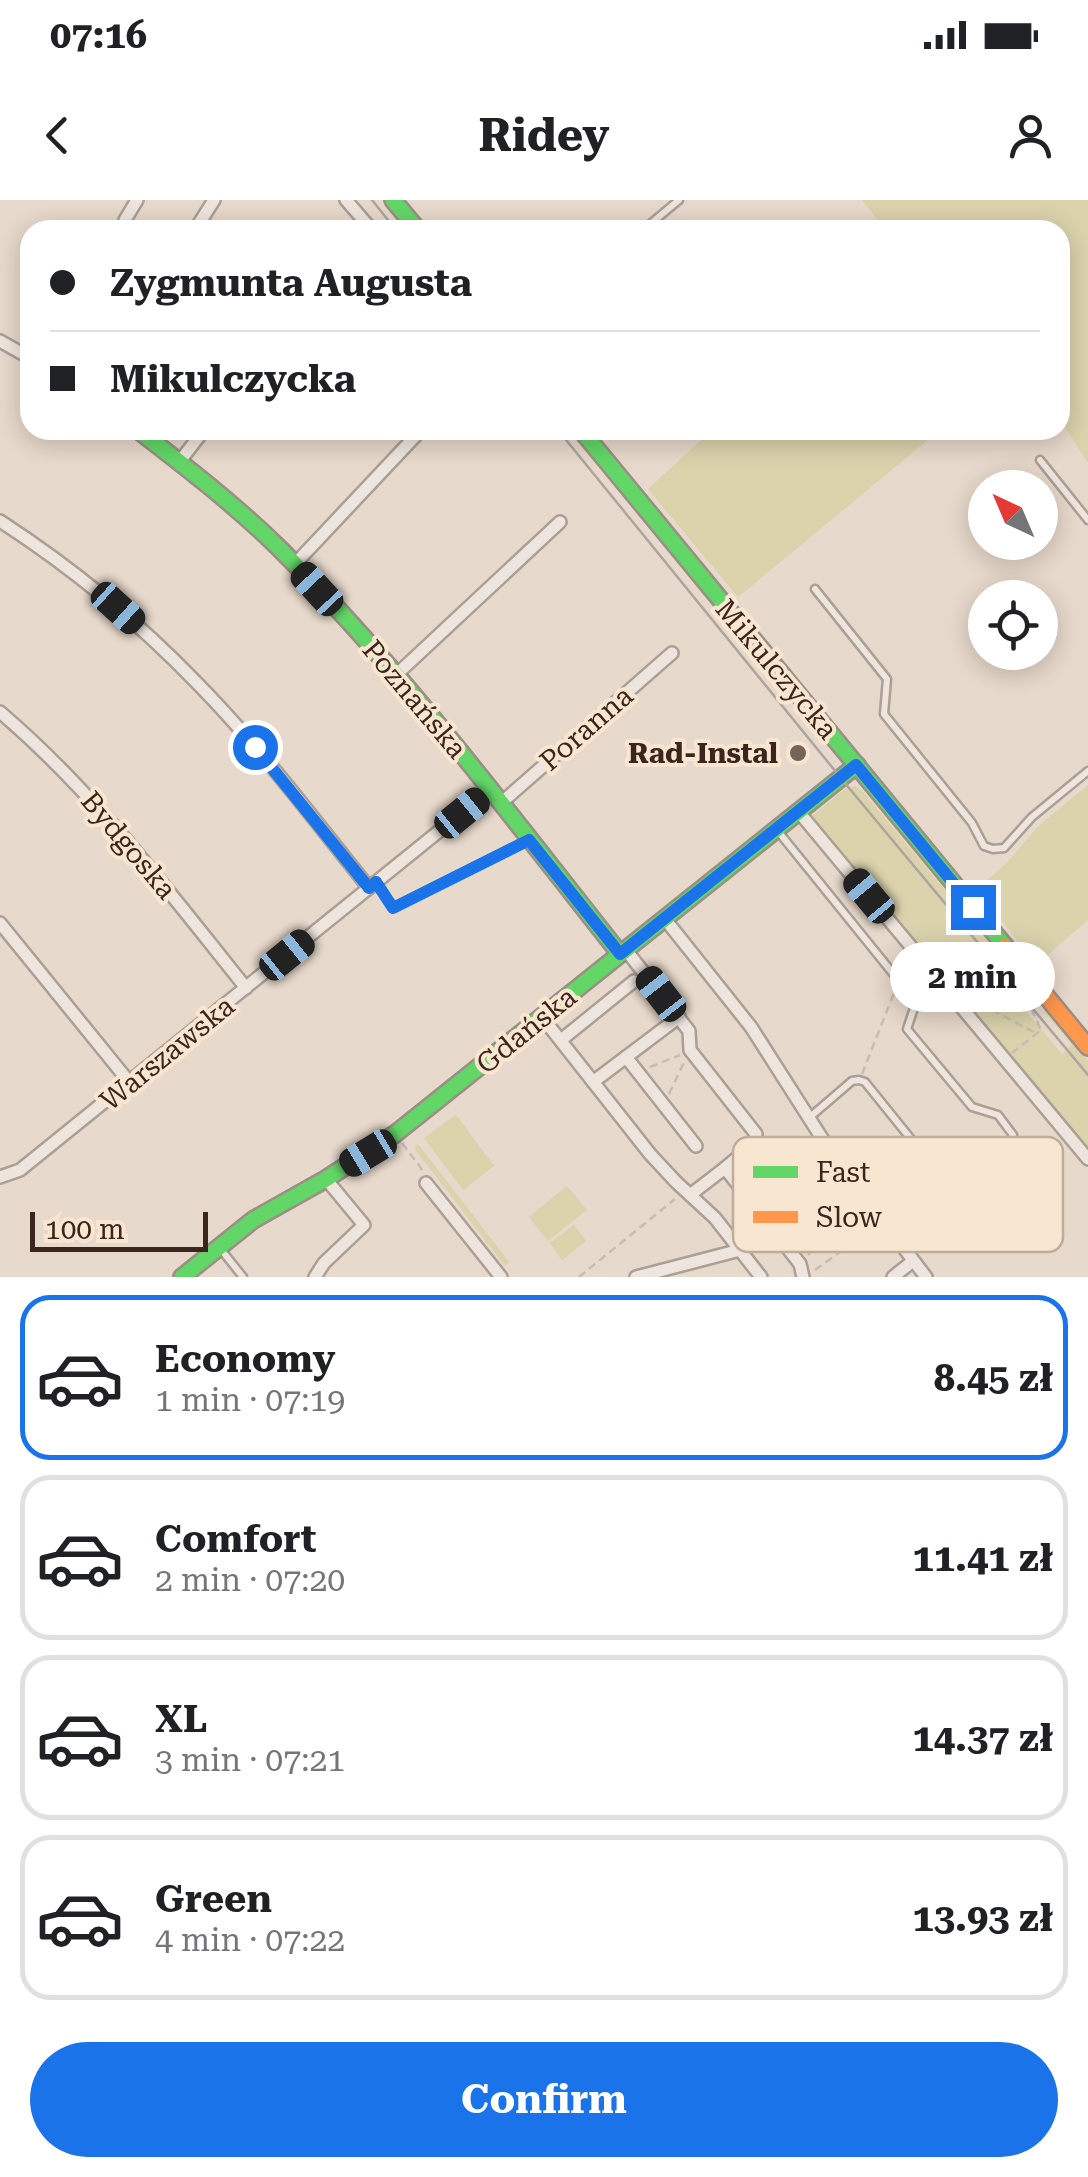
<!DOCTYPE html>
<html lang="en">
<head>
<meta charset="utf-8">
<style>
  :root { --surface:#fff; --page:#f2f2f2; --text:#202124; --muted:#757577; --line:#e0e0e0; --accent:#1a73e8 }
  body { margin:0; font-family:"Roboto Serif",serif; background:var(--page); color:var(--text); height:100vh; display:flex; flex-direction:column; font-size:38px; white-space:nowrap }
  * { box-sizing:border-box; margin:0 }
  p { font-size:32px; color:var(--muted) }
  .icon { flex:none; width:55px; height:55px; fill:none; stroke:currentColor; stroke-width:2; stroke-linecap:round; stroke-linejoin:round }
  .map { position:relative; height:1077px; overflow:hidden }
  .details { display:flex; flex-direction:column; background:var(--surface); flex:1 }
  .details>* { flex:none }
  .top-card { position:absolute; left:20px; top:20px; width:1050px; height:220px; border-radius:30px; box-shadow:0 5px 25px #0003; display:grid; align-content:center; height:220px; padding:0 30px; background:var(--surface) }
  .needle { width:65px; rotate:316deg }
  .buttons { position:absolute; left:968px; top:270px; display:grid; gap:20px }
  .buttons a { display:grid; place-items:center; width:90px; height:90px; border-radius:50%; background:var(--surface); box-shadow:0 5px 25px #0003; font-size:50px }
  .scale { position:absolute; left:30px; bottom:25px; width:178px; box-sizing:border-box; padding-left:10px; border:5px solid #3b251c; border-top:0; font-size:28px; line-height:35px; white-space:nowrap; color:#3b251c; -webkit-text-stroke:8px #f9e6d0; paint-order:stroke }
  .end { position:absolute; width:45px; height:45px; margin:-22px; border:12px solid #1a73e8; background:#fff; box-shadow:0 0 0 5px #fff }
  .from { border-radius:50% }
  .bubble { position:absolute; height:70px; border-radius:35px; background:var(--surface); box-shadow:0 5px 25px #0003; font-size:32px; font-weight:700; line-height:70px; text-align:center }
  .car { position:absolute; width:30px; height:60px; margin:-30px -15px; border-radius:12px; box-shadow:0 0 8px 2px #0007; background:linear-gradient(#222 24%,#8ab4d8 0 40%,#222 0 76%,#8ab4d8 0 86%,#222 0) }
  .top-card b { display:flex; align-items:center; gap:35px; height:95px; font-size:38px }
  .top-card b+b { border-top:2px solid var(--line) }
  .top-card i { width:25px; height:25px; background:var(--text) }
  ul { padding:18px 0 0; list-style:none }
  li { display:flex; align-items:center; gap:30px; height:165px; margin:0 20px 15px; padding:0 10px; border:5px solid var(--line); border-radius:30px }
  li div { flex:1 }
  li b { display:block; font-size:38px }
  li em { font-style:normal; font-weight:700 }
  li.active { border-color:var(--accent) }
  li>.icon { width:90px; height:90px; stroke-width:1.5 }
  .primary-button { display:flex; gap:20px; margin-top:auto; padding:20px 30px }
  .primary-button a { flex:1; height:115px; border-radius:60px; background:var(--accent); color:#fff; font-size:40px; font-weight:700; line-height:115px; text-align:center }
  .status { display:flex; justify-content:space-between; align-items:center; height:70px; padding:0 50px; background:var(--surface); direction:ltr }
  .status svg { height:28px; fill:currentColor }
  header { display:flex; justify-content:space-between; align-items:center; height:130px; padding:0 30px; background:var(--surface); font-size:45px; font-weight:700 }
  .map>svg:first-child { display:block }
  .green { fill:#dbd3ac }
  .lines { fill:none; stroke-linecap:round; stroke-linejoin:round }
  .lane-casing { stroke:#ac9f95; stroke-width:11 }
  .street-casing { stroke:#ac9f95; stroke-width:16 }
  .fast-casing { stroke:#9b8e85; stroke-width:20 }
  .slow-casing { stroke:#9b8e85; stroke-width:20 }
  .path { stroke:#c7bdb4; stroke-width:2.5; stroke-dasharray:8 5; stroke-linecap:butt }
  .lane { stroke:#eee6de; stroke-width:6 }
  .street { stroke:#eee6de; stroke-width:11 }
  .fast { stroke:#63d668; stroke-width:15 }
  .slow { stroke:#ff974d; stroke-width:15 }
  .tram { stroke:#ada59e; stroke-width:2.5 }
  .route { stroke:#1a73e8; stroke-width:12 }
  .poi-dot { fill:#776459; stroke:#f9e6d0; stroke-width:4 }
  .labels { text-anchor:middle; stroke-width:8; stroke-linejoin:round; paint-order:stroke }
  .street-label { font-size:28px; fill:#3b251c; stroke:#f9e6d0 }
  .poi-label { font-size:28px; font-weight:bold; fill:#3b251c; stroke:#f9e6d0; text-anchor:end }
  .key { fill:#f9e6d0; stroke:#c0ac9a; stroke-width:2.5 }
  .key-label { font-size:28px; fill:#3b251c }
</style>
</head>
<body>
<div class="status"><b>07:16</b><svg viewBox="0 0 49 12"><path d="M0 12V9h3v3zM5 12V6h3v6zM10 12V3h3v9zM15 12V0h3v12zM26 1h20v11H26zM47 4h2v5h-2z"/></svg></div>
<header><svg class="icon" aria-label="back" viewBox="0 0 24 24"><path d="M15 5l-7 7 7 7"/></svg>Ridey<svg class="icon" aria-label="person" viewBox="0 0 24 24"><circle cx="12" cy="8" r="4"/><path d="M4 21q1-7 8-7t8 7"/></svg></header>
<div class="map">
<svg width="1088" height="1077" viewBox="0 0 1088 1077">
  <rect width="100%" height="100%" fill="#e7d9cb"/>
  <g class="green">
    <path d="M862,0H1088V263L1060,220V30H885Z"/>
    <path d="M712,230H940L738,397L648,289Z"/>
    <path d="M1088,585V720L1036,765L977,689L1009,661L1037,627Z"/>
    <path d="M855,586L863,592L985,738L994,753L992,756L1031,803L1024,809L1062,854L1072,845L1044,812V808L1088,861V958L807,620L845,589Z"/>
    <path d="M456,915L494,966L463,990L424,938Z"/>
    <path d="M418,944L509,1062L505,1066L414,948Z"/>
    <path d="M567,986L587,1010L548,1041L529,1017Z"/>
    <path d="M574,1025L586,1041L562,1060L550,1043Z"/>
  </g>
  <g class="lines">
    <defs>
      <g id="lane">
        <path d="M643,30L679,0"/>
        <path d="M1040,260L1088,320"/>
        <path d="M815,389L887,479L884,514L972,623L984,646L993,649L1004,648L1032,617L1088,571"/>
        <path d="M777,630L916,802L907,829L972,907L998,915L1013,935L1004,954L967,984L941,995L893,1035"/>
        <path d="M377,684L393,708L529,640"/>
        <path d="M810,917L852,881L859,880L865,882L952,990"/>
        <path d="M219,1047L243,1077"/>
      </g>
      <g id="street">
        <path d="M346,0L372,30"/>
        <path d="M123,30L125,20L137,0"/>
        <path d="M195,30L214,0"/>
        <path d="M0,141L30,158"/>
        <path d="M180,261L204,230"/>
        <path d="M0,321C71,367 137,421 196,482C259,546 313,618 369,688"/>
        <path d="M294,365L421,230"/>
        <path d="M396,475L560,322"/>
        <path d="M0,512C95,593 169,692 246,788"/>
        <path d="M501,603L672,453"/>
        <path d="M798,611L1088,959"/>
        <path d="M665,719L751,827L832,954L926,1077"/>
        <path d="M0,723L130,883"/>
        <path d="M626,750L689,831L690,850L756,934L754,944L725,968"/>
        <path d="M542,817L650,954L676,982L715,1018L761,1077"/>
        <path d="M561,840L634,781"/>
        <path d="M626,857L696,946"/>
        <path d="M593,882L679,817"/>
        <path d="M0,977L20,970L490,590"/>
        <path d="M426,983L501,1077"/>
        <path d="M690,995L725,968L800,1064L803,1077"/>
        <path d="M315,1077L324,1063L364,1025L326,979"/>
        <path d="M636,1077L740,1050"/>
        <path d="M893,1077L913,1061"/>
      </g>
      <g id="fast">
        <path d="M393,0L418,30"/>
        <path d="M138,230C186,267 234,304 278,347C404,472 510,615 620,754"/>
        <path d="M581,230L1005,746"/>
        <path d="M182,1077L253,1020L326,979L395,934L857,565"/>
      </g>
      <path id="slow" d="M1005,746L1088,847"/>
    </defs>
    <use href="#lane" class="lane-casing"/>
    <use href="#street" class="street-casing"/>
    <use href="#fast" class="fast-casing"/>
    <use href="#slow" class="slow-casing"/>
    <g class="path">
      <path d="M274,554L284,546"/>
      <path d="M969,798L1036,833"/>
      <path d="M1012,853L1041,830L1032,810"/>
      <path d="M650,867L680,855"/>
      <path d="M862,874L894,793"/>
      <path d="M669,894L685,860"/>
      <path d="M402,943L421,968L423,974"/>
      <path d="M767,947L852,1043"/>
      <path d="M858,971L898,938"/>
      <path d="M836,1025L861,1035"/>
      <path d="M808,1055L855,1000"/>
      <path d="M815,1070L873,1028"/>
      <path d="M579,1077L675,999"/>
    </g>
    <use href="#lane" class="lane"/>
    <use href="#street" class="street"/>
    <use href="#fast" class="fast"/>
    <use href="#slow" class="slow"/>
    <g class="tram">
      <path d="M372,0L396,30"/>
      <path d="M558,230L849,588L1088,875"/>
    </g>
  </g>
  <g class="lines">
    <path class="route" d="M255,547L369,688L376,682L393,708L529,640L620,754L856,565L973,707"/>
  </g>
  <circle class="poi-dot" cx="798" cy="553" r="10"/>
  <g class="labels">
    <g class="street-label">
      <text transform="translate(777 469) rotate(50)" y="10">Mikulczycka</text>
      <text transform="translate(415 499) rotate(50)" y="10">Poznańska</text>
      <text transform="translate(586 528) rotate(-41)" y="10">Poranna</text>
      <text transform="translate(129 645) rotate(50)" y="10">Bydgoska</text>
      <text transform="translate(526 830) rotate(-39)" y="10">Gdańska</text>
      <text transform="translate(167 853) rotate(-39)" y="10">Warszawska</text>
    </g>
    <g class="poi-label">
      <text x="778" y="563">Rad-Instal</text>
    </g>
  </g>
  <rect x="733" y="937" width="330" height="115" rx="15" class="key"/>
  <rect x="753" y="966" width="45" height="12" fill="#63d668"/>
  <rect x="753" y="1011" width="45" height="12" fill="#ff974d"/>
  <g class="key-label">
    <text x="816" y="982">Fast</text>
    <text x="816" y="1027">Slow</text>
  </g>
</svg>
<div class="buttons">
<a><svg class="needle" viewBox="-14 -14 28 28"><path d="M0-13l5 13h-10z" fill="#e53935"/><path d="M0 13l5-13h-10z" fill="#757577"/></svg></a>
<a><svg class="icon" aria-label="locate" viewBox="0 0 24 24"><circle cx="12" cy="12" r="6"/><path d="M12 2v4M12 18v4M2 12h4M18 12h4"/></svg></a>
</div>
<div class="scale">100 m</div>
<i class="end from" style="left:255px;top:547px"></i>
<i class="end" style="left:973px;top:707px"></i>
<div class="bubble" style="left:890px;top:742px;width:165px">2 min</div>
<i class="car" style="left:317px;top:389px;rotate:317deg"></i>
<i class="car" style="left:118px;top:408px;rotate:132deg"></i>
<i class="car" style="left:462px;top:613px;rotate:51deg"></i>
<i class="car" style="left:869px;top:696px;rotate:320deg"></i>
<i class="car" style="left:287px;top:755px;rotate:51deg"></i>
<i class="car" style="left:661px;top:794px;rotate:322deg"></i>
<i class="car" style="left:368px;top:953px;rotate:239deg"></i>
<div class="top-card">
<b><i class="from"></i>Zygmunta Augusta</b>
<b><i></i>Mikulczycka</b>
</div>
</div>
<section class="details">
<ul>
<li class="active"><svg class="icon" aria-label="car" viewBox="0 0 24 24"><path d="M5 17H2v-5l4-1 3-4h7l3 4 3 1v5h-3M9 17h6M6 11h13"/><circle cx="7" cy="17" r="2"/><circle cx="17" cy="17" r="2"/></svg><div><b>Economy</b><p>1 min · 07:19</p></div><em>8.45 zł</em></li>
<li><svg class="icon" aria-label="car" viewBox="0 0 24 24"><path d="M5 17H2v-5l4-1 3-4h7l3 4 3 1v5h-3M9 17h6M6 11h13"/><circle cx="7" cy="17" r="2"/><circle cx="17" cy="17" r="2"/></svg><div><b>Comfort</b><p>2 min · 07:20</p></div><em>11.41 zł</em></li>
<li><svg class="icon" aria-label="car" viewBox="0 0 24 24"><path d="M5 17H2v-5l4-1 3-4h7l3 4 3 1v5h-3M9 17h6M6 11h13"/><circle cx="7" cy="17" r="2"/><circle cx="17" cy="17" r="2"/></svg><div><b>XL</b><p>3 min · 07:21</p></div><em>14.37 zł</em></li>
<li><svg class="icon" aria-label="car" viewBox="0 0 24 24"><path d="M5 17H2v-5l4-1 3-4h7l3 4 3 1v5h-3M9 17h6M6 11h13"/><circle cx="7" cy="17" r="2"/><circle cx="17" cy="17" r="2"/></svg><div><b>Green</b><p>4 min · 07:22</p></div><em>13.93 zł</em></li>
</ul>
<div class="primary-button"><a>Confirm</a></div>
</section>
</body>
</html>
